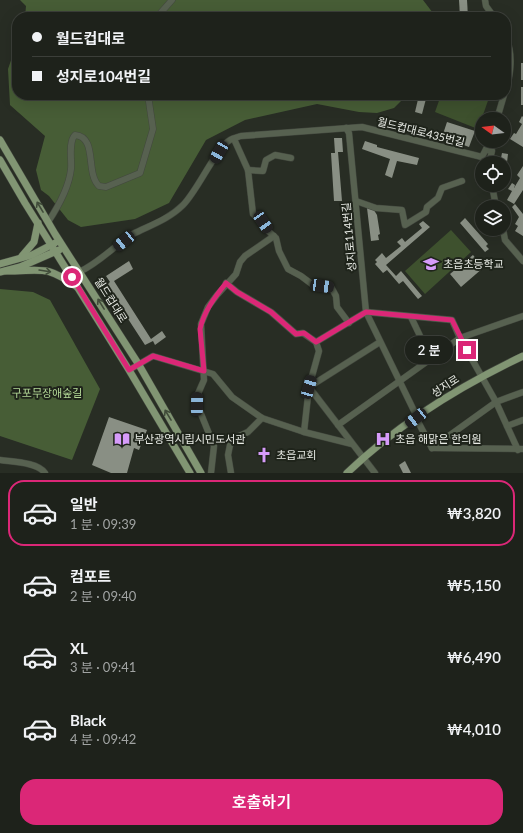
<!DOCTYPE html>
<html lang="ko">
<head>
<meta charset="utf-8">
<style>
  :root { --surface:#1e221b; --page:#2b2f28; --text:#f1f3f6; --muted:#a1a4a3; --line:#3c3f3a; --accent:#db2777 }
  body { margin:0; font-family:Lato,"Noto Sans KR",sans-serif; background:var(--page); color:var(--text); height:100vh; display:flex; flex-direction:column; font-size:15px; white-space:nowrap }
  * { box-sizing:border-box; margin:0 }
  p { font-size:13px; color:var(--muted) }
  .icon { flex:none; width:22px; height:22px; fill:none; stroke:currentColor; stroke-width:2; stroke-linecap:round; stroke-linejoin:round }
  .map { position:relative; height:473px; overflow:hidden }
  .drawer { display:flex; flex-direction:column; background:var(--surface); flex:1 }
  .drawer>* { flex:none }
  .guide { position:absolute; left:12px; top:12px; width:499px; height:88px; border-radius:16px; box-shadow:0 4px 16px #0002,0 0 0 1px var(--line); display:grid; align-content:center; height:88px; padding:0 20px; background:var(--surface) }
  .needle { width:26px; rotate:284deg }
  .controls { position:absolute; left:475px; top:112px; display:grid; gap:8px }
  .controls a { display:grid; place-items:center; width:36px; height:36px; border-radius:50%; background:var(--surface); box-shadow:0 4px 16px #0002,0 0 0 1px var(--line); font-size:20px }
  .end { position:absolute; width:18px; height:18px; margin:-9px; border:5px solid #db2777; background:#fff; box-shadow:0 0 0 2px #fff }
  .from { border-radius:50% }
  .bubble { position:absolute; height:28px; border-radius:14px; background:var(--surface); box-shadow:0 4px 16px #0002,0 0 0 1px var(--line); font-size:13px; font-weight:600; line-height:28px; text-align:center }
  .car { position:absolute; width:12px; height:24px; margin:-12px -6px; border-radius:5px; box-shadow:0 0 3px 1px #0007; background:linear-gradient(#222 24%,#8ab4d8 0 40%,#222 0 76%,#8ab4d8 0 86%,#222 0) }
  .guide b { display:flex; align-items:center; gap:14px; height:38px; font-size:15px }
  .guide b+b { border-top:1px solid var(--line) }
  .guide i { width:10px; height:10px; background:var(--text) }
  ul { padding:7px 0 0; list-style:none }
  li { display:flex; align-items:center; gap:12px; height:66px; margin:0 8px 6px; padding:0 12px; border:2px solid transparent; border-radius:16px }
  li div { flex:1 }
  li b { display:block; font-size:15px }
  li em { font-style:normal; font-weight:600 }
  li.active { border-color:var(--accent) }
  li>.icon { width:36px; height:36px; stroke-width:1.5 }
  .primary-button { display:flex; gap:8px; margin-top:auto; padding:8px 20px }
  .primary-button a { flex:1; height:46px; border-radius:16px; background:var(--accent); color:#fff; font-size:16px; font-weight:600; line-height:46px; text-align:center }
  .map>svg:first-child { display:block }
  .green { fill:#3e512e }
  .forest { fill:#475d36 }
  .building { fill:#898f84 }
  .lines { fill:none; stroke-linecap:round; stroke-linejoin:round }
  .minor-casing { stroke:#43483f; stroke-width:7 }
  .major-casing { stroke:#43483f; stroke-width:8 }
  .minor { stroke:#576150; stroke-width:6 }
  .major { stroke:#819573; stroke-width:7 }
  .oneway { stroke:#414c3a }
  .route { stroke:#db2777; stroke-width:5 }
  .labels { text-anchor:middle; stroke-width:4; stroke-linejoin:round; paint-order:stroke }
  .street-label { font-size:11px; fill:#e9ece6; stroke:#1f241b }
  .poi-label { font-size:11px; fill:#e9ece6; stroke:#1f241b; text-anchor:start }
  .park-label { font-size:11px; fill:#b3d897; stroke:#1f241b }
</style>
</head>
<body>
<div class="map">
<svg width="523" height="473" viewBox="0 0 523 473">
  <rect width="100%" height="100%" fill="#282d24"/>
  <g class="green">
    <path d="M441,95H490L478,129L435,112Z"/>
    <path d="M451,230L471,252L425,294L405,271Z"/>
  </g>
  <g class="forest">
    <path d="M20,0H423L436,17H25L26,6Z"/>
    <path d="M17,43V95H407L394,108L377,113L359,112L317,104L245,120L206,140L169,203L135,219L81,227L68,220L49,196L41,190L36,170L45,136L10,105L8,69Z"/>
    <path d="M0,289L33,292L50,300L100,389L72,460L0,436Z"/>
  </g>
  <g class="building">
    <path d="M459,0H467L468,17H460Z"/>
    <rect x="521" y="63" width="2" height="17"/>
    <rect x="521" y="87" width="2" height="18"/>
    <path d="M419,95H427L422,114L415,112Z"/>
    <path d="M522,116L523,117V147L510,139L514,133L516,134L522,124L519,122Z"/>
    <path d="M447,122L475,131L469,147L442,137Z"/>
    <path d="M334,138H342L343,152H338L342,201H334L331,153H335Z"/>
    <path d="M365,141L377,145V147L419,158L417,165L397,161L392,178L385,175L390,159L362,149Z"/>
    <path d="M502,153L508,154L505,179L504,163H500Z"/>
    <path d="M523,166V190L514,204L507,200L512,191L508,189L512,183L515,185L514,188L520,178L517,175Z"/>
    <path d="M515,204L523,214V236L515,231L518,226L515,224L519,217L512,207Z"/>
    <path d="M372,207L377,215L380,234L378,235L379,240L371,241L367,208Z"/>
    <path d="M465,218L488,244L486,246L489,249L485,252L460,223Z"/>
    <path d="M423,221L430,227L386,265L396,276L401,271L422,296L418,299L403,281L399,284L387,270L383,273L375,264L377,262L375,260L382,253L386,258L401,246L397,242L402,238L405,242L422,228L419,224Z"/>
    <path d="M473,255L483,268L461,287L450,274Z"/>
    <path d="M129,261L133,269L114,281L151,339L162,331L166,337L155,345L153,341L145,345L106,285L110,282L106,276Z"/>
    <path d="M109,417L147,430L139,450L134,448L127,473H111L92,465Z"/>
    <path d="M405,461L411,473H403L399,465Z"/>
  </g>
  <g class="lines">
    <defs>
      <g id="minor">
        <path d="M485,0L486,6L494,17"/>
        <path d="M157,17L172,0"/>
        <path d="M506,38C513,53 511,74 506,89"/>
        <path d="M497,119L504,95"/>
        <path d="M346,128L349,133L366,312L417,417"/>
        <path d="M234,139L248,170L253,214C262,221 268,233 276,238L279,251L288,269L301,276L313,285L331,287L336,296L337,307L349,323"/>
        <path d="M487,150L492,151L489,163"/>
        <path d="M248,170L263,171L266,160L275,155L291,158"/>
        <path d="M492,185L496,207"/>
        <path d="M356,201L376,208L402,210L405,225L426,212L427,207L438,198L442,188L462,181"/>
        <path d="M48,222C58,207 69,187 71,169C72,160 68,142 75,135C98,137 85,173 99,186L106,187L140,173L153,129L148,95"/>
        <path d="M503,229L505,240L523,261"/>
        <path d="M81,271C100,262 115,245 133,234C151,225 169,219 183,205C198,190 216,148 230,140C233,138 238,137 241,136L362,127L482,157L490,141"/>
        <path d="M226,283L237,292L271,312L296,334L303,333L316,342L319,351L309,387L304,432"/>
        <path d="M411,317L431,359"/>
        <path d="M316,342L366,312L452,320L460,338L496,402L518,450"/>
        <path d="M129,370L153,356L213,374L232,397L262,418L304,432L352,444"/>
        <path d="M309,387L375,473"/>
        <path d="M309,387L380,342"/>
        <path d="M416,418L432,448"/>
        <path d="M338,425L460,338L523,316"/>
        <path d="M507,426L523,420"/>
        <path d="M432,448L496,402L523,392"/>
        <path d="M432,448L523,449"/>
        <path d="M0,460C13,462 37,462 45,473"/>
        <path d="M211,473L214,446L197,404V396L204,380L201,324L208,307L217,295L236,274L240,262L245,256L274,236"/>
        <path d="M231,473L228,455L230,445L235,438L248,432L262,418"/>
      </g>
      <g id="major">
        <path d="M0,140L55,234L139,365L201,473"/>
        <path d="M0,160L25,203L129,370L190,473"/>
        <path d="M22,256L34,242L38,223"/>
        <path d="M0,264L32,255L55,243"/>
        <path d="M6,271C42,271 45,264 77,287"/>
        <path d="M0,272L20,267L59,250"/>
        <path d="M347,473C398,424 460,386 523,356"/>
      </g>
    </defs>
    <use href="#minor" class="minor-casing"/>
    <use href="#major" class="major-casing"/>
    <use href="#minor" class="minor"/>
    <use href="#major" class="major"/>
  </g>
  <defs><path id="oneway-shaft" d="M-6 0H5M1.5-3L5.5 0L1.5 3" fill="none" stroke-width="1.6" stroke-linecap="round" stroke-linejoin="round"/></defs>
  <g class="oneway">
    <use href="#oneway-shaft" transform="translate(40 207) rotate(-121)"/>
    <use href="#oneway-shaft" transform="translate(45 271) rotate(9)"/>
    <use href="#oneway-shaft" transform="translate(101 304) rotate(-122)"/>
    <use href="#oneway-shaft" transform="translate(168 415) rotate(-121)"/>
  </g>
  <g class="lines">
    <path class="route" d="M72,277L129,370L153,356L204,371L200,329C204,311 215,297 226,283L237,292L271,312L296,334L304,333L316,342L366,312L452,320L467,350"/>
  </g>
  <defs>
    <symbol id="school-bare" viewBox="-9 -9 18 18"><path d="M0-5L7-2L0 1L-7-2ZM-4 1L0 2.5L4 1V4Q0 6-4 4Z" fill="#d69bfa" stroke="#1f241b" stroke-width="2.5" paint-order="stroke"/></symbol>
    <symbol id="library-bare" viewBox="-9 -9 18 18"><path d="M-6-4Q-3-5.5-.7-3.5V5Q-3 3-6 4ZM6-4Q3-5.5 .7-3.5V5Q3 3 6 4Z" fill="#d69bfa" stroke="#1f241b" stroke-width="2.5" paint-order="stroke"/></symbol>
    <symbol id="hospital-bare" viewBox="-9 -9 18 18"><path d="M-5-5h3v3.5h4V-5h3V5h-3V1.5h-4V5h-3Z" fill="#d69bfa" stroke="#1f241b" stroke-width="2.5" paint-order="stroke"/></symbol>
    <symbol id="church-bare" viewBox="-9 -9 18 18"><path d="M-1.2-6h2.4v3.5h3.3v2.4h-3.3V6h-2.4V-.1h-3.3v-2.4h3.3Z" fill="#d69bfa" stroke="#1f241b" stroke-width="2.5" paint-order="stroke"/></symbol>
  </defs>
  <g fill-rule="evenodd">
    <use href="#school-bare" x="420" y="253" width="22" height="22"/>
    <use href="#library-bare" x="111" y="428" width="22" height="22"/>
    <use href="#hospital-bare" x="372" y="428" width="22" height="22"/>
    <use href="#church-bare" x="253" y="444" width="22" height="22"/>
  </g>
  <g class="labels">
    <g class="street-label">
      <text transform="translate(421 132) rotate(14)" y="4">월드컵대로435번길</text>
      <text transform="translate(349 237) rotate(-95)" y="4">성지로114번길</text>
      <text transform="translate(111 300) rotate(58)" y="4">월드컵대로</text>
      <text transform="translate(445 386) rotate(-33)" y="4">성지로</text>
    </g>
    <g class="poi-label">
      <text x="443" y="268">초읍초등학교</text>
      <text x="134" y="443">부산광역시립시민도서관</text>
      <text x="395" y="443">초읍 해맑은 한의원</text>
      <text x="276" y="459">초읍교회</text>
    </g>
    <g class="park-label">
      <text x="47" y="397">구포무장애숲길</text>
    </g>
  </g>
</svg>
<div class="controls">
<a><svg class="needle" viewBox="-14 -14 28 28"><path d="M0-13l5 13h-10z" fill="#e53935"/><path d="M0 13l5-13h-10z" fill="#a1a4a3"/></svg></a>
<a><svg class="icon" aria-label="locate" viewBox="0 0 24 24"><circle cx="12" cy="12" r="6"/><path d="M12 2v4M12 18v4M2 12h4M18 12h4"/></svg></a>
<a><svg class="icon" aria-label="layers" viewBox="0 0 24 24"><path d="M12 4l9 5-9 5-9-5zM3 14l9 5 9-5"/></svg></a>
</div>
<i class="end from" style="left:72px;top:277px"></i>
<i class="end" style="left:467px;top:350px"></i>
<div class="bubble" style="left:405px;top:336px;width:48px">2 분</div>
<i class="car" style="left:219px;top:152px;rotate:210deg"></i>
<i class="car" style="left:263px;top:222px;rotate:146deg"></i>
<i class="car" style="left:124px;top:241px;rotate:231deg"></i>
<i class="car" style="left:322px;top:286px;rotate:98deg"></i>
<i class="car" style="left:309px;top:387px;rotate:16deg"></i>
<i class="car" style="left:197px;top:404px;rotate:1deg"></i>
<i class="car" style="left:416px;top:418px;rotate:232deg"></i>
<div class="guide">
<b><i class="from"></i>월드컵대로</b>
<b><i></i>성지로104번길</b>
</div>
</div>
<section class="drawer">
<ul>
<li class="active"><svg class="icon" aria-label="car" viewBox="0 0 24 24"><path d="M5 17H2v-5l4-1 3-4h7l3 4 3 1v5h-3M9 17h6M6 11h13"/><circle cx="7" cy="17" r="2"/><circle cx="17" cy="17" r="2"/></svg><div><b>일반</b><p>1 분 · 09:39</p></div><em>₩3,820</em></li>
<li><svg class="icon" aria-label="car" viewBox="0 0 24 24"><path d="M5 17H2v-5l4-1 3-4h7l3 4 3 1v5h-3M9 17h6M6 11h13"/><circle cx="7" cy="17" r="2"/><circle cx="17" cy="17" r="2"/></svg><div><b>컴포트</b><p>2 분 · 09:40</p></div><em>₩5,150</em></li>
<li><svg class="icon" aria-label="car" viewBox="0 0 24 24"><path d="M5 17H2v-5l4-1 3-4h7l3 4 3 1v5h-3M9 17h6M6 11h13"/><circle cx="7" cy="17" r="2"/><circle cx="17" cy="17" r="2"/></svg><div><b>XL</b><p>3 분 · 09:41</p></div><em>₩6,490</em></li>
<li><svg class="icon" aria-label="car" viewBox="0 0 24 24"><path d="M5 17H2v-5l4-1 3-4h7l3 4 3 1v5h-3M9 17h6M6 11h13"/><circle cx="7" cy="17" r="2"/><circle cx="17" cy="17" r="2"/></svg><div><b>Black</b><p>4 분 · 09:42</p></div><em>₩4,010</em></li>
</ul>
<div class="primary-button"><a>호출하기</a></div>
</section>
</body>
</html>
